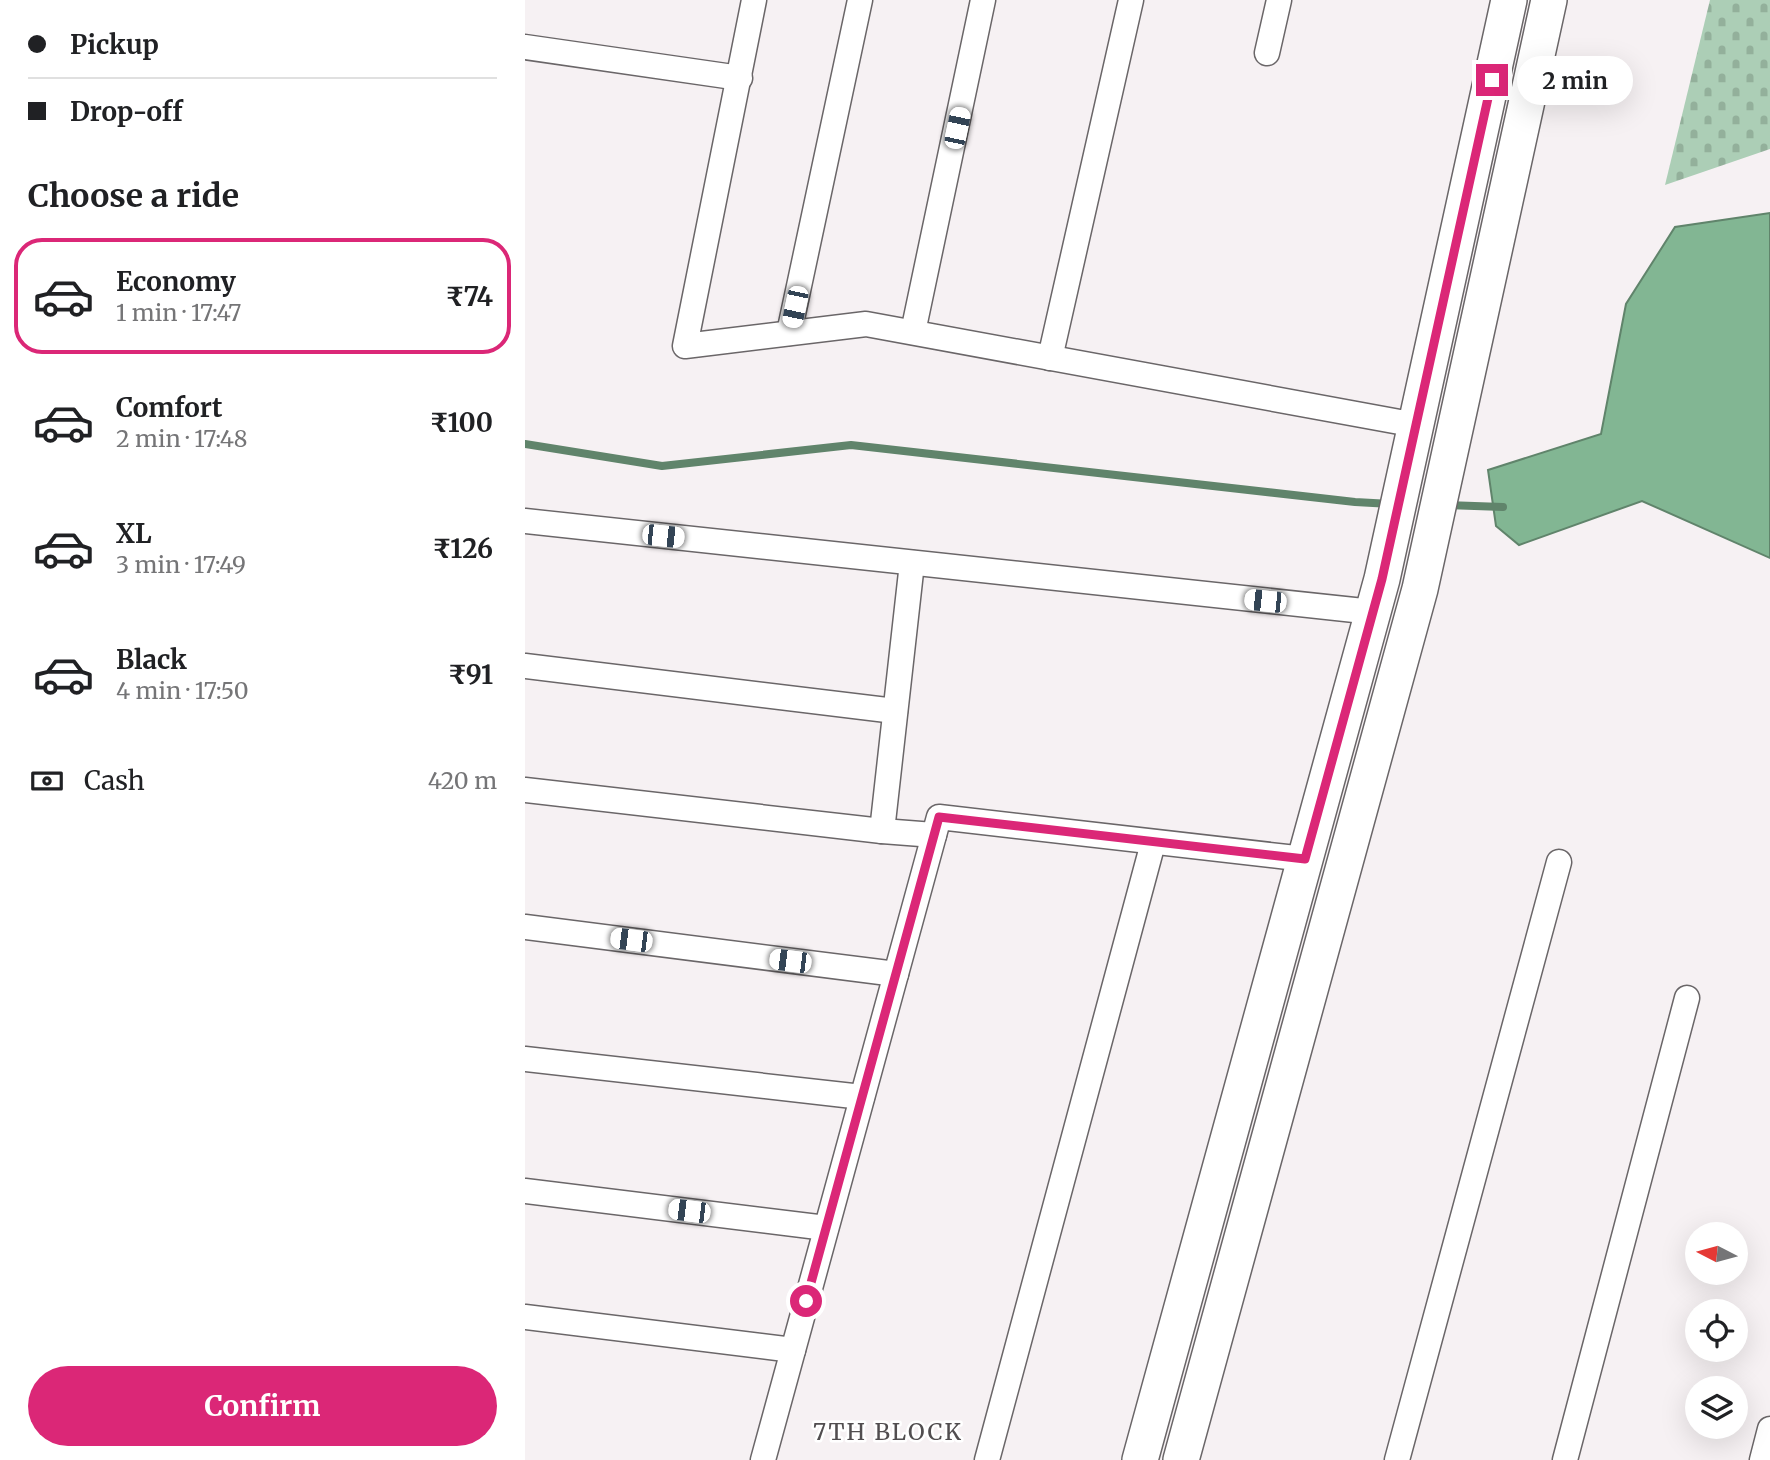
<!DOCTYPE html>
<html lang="en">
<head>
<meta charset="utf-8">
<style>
  :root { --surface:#fff; --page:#f2f2f2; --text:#202124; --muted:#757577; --line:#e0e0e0; --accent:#db2777 }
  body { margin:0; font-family:Merriweather,serif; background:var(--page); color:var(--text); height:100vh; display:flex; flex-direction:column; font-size:26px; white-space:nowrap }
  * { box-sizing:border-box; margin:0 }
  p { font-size:23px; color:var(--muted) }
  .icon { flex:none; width:38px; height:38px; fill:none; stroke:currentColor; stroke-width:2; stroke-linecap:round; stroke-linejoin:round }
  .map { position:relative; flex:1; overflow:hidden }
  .sheet { display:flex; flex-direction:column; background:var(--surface); width:525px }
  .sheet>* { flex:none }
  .hud { display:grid; align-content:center; height:154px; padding:0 28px; background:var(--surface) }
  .needle { width:46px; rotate:276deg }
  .fabs { position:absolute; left:1160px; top:1222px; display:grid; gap:14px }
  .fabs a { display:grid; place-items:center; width:63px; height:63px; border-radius:50%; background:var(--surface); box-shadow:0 7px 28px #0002; font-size:35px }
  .end { position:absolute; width:32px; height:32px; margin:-16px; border:9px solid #db2777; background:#fff; box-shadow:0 0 0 4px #fff }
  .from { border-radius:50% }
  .bubble { position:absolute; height:49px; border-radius:24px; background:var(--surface); box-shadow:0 7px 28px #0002; font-size:23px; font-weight:700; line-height:49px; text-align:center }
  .car { position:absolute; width:21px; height:42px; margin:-21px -10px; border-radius:9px; box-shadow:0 0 5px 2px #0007; background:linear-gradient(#fff 24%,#345 0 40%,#fff 0 76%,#345 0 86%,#fff 0) }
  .hud b { display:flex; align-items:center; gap:24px; height:66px; font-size:26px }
  .hud b+b { border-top:2px solid var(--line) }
  .hud i { width:18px; height:18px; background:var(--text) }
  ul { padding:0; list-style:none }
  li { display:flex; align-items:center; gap:21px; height:116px; margin:0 14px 10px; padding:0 14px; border:4px solid transparent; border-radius:28px }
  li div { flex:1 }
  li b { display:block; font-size:26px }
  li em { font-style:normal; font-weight:700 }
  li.selected { border-color:var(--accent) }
  li>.icon { width:63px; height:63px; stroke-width:1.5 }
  h2 { padding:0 28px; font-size:32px; line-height:84px }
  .pay { display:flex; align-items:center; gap:18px; height:77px; padding:0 28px; font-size:26px }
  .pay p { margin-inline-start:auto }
  .primary-button { display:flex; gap:14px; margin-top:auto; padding:14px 28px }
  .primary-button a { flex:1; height:80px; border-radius:42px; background:var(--accent); color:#fff; font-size:28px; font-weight:700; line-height:80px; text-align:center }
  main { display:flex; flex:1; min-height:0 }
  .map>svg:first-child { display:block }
  .cemetery { fill:url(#cemetery-stones) }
  .water { fill:#82b693; stroke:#60846b; stroke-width:2 }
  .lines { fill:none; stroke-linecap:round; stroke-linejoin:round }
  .stream { stroke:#60846b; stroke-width:8 }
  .street-casing { stroke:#6a6668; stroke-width:27 }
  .secondary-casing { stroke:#6a6668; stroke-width:38 }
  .street { stroke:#fff; stroke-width:24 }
  .secondary { stroke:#fff; stroke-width:35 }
  .route { stroke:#db2777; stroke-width:9 }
  .labels { text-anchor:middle; stroke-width:5; stroke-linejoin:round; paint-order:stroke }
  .quarter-label { font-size:23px; letter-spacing:2px; fill:#514d4f; stroke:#fff }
</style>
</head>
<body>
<main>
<section class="sheet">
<div class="hud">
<b><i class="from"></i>Pickup</b>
<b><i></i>Drop-off</b>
</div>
<h2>Choose a ride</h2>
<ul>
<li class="selected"><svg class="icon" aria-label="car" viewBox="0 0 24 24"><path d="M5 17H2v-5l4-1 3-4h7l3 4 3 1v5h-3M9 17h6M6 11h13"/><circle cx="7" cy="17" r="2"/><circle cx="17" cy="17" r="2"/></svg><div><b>Economy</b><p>1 min · 17:47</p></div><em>₹74</em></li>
<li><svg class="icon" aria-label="car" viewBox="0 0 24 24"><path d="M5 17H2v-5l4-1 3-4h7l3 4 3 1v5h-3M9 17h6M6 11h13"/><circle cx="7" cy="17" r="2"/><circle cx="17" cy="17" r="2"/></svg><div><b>Comfort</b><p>2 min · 17:48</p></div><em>₹100</em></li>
<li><svg class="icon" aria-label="car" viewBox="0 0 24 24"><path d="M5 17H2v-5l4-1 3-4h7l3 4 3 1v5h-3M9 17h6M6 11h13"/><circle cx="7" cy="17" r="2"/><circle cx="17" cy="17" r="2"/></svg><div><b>XL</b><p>3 min · 17:49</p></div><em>₹126</em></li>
<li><svg class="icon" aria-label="car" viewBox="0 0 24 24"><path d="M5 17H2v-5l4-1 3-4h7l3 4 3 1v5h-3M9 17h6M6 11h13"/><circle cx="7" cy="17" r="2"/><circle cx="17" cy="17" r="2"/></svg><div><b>Black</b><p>4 min · 17:50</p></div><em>₹91</em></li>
</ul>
<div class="pay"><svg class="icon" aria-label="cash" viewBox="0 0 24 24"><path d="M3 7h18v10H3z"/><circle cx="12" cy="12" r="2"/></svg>Cash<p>420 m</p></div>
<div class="primary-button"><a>Confirm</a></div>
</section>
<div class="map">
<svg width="1245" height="1460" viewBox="0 0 1245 1460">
  <defs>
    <pattern id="cemetery-stones" width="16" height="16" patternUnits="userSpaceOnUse" patternTransform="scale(1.75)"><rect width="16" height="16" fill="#acceb6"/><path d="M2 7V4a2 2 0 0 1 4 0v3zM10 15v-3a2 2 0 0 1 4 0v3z" fill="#93b09b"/></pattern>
  </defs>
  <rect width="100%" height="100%" fill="#f6f1f3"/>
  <path class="cemetery" d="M1185,0H1245V149L1140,185Z"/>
  <path class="water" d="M1245,213V558L1117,501L994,545L971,526L963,470L1076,434L1101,304L1150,227Z"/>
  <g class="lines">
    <g class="stream">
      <path d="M0,444L137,466L326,445L830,502L866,504"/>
      <path d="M921,505L978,507"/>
    </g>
    <defs>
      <g id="street">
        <path d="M229,0L160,346L341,324L891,425"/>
        <path d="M0,47L215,78"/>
        <path d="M742,53L754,0"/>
        <path d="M388,332L458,0"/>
        <path d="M264,333L335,0"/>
        <path d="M525,358L606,0"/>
        <path d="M0,521L848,612"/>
        <path d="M0,666L370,711"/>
        <path d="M0,790L357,831L409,835"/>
        <path d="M357,831L387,563"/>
        <path d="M0,927L371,974"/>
        <path d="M0,1059L337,1097"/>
        <path d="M0,1191L301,1228"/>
        <path d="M0,1317L268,1350"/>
        <path d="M238,1460L414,817L780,859"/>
        <path d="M462,1460L628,843"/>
        <path d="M872,1460L1034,862"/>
        <path d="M1040,1460L1162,998"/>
        <path d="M1237,1460L1245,1429"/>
      </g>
      <g id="secondary">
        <path d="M615,1460L857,579L984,0"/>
        <path d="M656,1460L895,589L1024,0"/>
      </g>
    </defs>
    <use href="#street" class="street-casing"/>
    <use href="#secondary" class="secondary-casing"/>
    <use href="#street" class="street"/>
    <use href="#secondary" class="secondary"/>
  </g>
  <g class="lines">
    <path class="route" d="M281,1301L414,817L780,859L857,579L967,80"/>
  </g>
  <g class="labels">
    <g class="quarter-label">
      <text x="363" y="1440">7TH BLOCK</text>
    </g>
  </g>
</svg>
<div class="fabs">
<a><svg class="needle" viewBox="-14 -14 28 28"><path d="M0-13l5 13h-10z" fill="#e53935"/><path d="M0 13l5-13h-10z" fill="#757577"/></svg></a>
<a><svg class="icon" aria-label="locate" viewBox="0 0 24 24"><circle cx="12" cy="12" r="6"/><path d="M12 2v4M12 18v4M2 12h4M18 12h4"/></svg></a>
<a><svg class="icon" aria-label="layers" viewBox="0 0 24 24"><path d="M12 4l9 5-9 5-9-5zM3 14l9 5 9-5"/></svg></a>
</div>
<i class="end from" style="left:281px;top:1301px"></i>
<i class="end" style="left:967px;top:80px"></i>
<div class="bubble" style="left:992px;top:56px;width:116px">2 min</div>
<i class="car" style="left:432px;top:128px;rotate:12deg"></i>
<i class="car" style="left:270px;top:307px;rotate:192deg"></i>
<i class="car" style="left:138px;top:536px;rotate:96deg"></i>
<i class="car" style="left:740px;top:601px;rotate:276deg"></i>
<i class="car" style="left:106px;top:940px;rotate:277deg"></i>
<i class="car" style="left:265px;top:961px;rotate:277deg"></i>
<i class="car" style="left:164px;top:1211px;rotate:277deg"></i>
</div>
</main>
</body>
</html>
